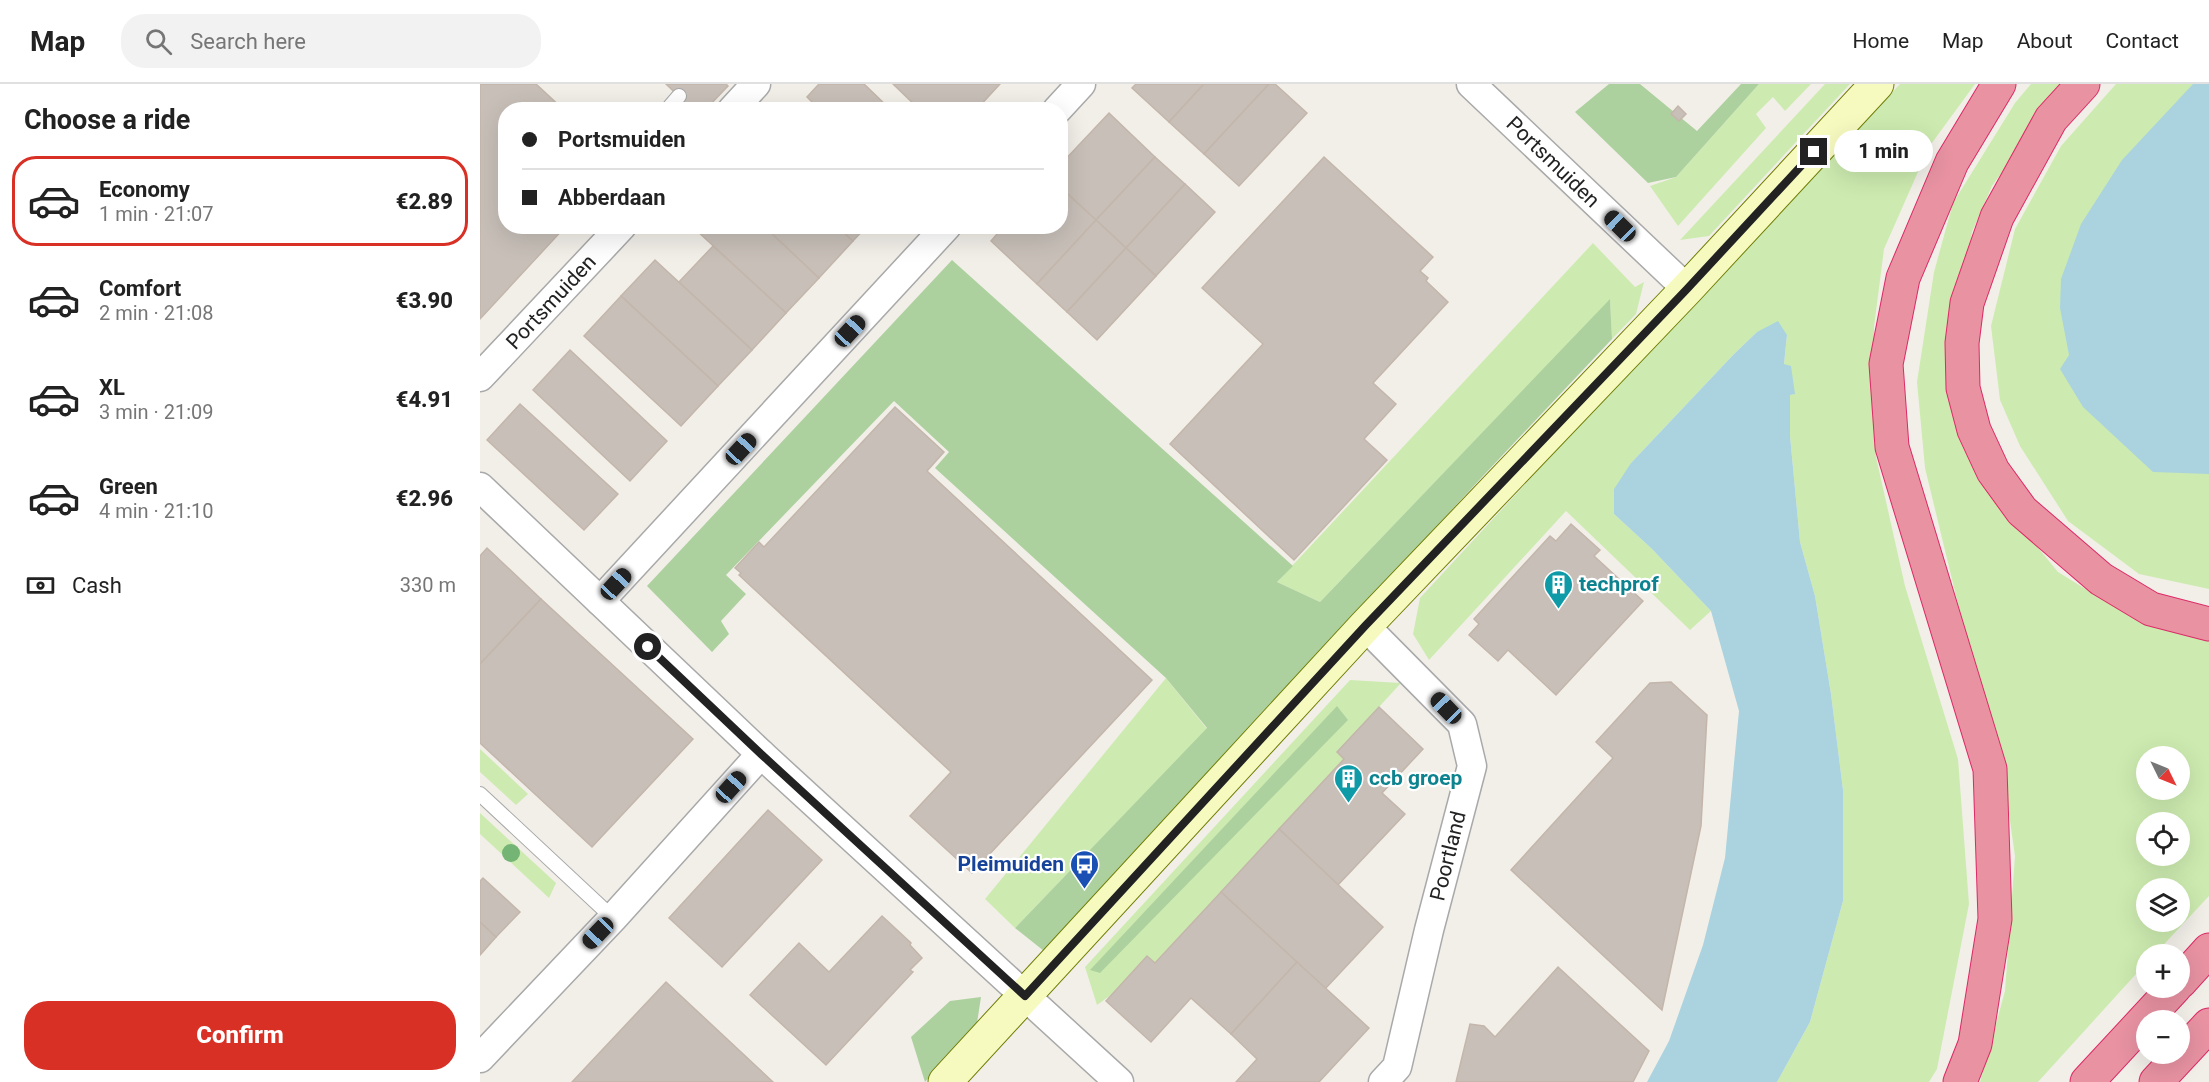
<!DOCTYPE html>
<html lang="en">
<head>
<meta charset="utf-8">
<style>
  :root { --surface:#fff; --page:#f2f2f2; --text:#222; --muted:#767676; --line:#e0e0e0; --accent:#d93025 }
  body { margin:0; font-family:Roboto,sans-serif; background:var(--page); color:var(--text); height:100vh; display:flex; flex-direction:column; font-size:22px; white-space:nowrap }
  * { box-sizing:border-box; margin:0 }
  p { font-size:20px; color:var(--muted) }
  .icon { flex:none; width:33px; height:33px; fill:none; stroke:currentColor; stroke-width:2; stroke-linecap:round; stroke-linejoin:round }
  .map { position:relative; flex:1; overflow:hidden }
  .drawer { display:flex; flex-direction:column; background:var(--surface); width:480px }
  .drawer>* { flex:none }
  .top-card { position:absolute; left:18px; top:18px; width:570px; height:132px; border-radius:24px; box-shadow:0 6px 24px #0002; display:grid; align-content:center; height:132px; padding:0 24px; background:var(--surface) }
  .needle { width:39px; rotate:133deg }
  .fabs { position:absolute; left:1656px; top:662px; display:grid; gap:12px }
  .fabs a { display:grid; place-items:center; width:54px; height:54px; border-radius:50%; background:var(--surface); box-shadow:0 6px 24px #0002; font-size:30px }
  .end { position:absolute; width:27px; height:27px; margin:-14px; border:8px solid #222; background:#fff; box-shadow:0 0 0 3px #fff }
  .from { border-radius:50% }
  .bubble { position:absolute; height:42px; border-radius:21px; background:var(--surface); box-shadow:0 6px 24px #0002; font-size:20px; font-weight:800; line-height:42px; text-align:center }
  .car { position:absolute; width:18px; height:36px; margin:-18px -9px; border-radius:8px; box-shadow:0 0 4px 2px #0007; background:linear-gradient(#222 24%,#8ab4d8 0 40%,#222 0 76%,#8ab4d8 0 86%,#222 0) }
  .top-card b { display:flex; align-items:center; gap:21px; height:57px; font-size:22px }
  .top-card b+b { border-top:2px solid var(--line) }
  .top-card i { width:15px; height:15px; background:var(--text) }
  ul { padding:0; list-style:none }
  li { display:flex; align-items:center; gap:18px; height:90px; margin:0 12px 9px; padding:0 12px; border:3px solid transparent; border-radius:24px }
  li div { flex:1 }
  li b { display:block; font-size:22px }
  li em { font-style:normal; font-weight:800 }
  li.active { border-color:var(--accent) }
  li>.icon { width:54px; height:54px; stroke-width:1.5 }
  h2 { padding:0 24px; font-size:27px; line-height:72px }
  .pay { display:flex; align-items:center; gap:15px; height:66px; padding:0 24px; font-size:22px }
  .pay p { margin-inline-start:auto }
  .cta { display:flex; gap:12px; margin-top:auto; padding:12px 24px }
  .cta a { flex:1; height:69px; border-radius:24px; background:var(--accent); color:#fff; font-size:24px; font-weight:800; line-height:69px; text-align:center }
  header { display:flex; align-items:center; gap:36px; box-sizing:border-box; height:84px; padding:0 30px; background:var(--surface); border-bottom:2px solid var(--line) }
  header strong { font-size:28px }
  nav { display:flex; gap:33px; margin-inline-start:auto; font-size:21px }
  .search { width:420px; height:54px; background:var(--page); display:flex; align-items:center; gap:15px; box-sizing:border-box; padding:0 21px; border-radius:24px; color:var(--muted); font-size:22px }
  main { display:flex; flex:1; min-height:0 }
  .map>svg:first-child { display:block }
  .grass { fill:#cdebb0; fill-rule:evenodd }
  .forest { fill:#add19e }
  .water { fill:#aad3df }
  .building { fill:#c7bfb8; stroke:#c4b6ab; stroke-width:1.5 }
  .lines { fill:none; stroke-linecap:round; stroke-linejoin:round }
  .service-casing { stroke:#a9a9a9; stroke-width:16 }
  .minor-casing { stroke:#a9a9a9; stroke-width:31 }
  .secondary-casing { stroke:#707d05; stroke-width:35 }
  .motorway-casing { stroke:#dc2a67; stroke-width:35 }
  .service { stroke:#fff; stroke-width:14 }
  .minor { stroke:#fff; stroke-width:28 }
  .secondary { stroke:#f7fabf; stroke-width:33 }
  .motorway { stroke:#e892a2; stroke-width:33 }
  .tree { fill:#74b475 }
  .route { stroke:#222; stroke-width:8 }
  .labels { text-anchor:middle; stroke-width:4.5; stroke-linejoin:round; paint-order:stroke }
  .street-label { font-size:21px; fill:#222; stroke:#fff }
  .culture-label { font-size:21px; font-weight:bold; fill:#0d838f; stroke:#fff; text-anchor:start }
  .transit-label { font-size:21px; font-weight:bold; fill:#164399; stroke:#fff; text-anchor:end }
</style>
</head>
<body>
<header>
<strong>Map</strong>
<div class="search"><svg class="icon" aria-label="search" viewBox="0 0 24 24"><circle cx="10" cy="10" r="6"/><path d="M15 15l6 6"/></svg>Search here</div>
<nav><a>Home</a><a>Map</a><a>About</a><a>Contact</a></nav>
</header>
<main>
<section class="drawer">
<h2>Choose a ride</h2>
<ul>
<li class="active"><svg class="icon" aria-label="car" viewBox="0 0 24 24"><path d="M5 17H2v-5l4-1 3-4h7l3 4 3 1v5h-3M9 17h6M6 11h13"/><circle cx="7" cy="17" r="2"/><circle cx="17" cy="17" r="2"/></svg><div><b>Economy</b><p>1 min · 21:07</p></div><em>€2.89</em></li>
<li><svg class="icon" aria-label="car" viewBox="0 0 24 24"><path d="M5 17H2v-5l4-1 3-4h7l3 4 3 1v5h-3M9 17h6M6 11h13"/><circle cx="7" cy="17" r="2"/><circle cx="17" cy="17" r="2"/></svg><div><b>Comfort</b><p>2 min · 21:08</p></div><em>€3.90</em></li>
<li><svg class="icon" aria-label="car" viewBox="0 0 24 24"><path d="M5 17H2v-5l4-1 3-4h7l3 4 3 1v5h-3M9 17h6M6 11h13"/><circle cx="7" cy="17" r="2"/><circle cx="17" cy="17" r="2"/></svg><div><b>XL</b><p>3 min · 21:09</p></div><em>€4.91</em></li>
<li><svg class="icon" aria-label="car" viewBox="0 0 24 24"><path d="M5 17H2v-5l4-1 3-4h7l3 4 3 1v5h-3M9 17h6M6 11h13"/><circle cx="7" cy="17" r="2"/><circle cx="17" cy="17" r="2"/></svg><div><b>Green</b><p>4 min · 21:10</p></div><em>€2.96</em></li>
</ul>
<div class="pay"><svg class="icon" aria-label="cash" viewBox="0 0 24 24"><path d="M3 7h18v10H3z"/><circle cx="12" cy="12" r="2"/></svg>Cash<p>330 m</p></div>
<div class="cta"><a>Confirm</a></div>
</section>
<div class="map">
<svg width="1729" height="998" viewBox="0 0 1729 998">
  <rect width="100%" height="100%" fill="#f2efe9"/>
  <g class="grass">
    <path d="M1279,0H1331L1305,27L1293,13L1276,30L1286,44L1198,142L1170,102L1196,93Z"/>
    <path d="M1345,0H1370L1229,152L1200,156Z"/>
    <path d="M1420,0H1495L1449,63L1404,165L1394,243L1396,373L1425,502L1478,675L1489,820L1457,985L1449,998H1297L1330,938L1363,817V706L1351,610L1335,512L1320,458L1310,352V311L1314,310L1304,281L1307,251L1277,248L1254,270L1151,379L1134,430L1172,465L1231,527L1210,546L1086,427L949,576L933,550L940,514L1254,174Z"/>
    <path d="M1551,0H1585L1512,102L1492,148L1471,275L1530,430L1578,488L1654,535L1729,555V812L1675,870H1666V879L1558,998H1500L1525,907L1535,772L1520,667L1478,520L1445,384L1437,298L1454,188L1473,119L1535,19ZM1666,672H1700V705H1666ZM1666,738H1700V771H1666ZM1666,804H1700V837H1666Z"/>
    <path d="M1636,0H1729V505L1659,490L1588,437L1540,362L1520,316L1511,242L1535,145L1581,62Z"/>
    <path d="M1113,159L1155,203L1164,198L1156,230L1132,255L1130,216L840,518L797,498Z"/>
    <path d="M686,594L727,645L535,844L505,815Z"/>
    <path d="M870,596L921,599L899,623L864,675L675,879L617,921L605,883Z"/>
    <path d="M0,665L48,710L36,721L0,688Z"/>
    <path d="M0,729L76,799L69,814L0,750Z"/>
  </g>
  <g class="forest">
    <path d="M1129,0H1160L1217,47L1261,0H1279L1196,93L1168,99L1095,28Z"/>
    <path d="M472,176L813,482L797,498L840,518L1130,215L1132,255L1003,392L564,867L535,844L727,644L686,594L455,384L469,368L414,317L246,491L266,510L241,537L249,550L232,568L167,502Z"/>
    <path d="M857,622L868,636L620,889L610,886Z"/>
    <path d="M501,913L497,939L445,998L431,953L470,917Z"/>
  </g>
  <g class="water">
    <path d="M1713,0H1729V390L1673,388L1603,323L1580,285L1589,271L1580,224L1581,195L1601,140L1642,76Z"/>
    <path d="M1298,237L1307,251L1304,280L1311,282L1315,310L1310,311V352L1320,458L1335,512L1351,610L1363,706V817L1330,938L1297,998H1167L1189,957L1223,861L1245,774L1259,627L1231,527L1172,465L1134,430V405L1151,379L1254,270L1277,248Z"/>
  </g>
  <g class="building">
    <path d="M0,0H56L84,26H26V142H86L0,235Z"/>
    <path d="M186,0H246L248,2L225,26H213Z"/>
    <path d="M339,0H384L411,26H340L327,13Z"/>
    <path d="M413,0H520L496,26H440Z"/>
    <path d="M656,0H724L689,38L652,4Z"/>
    <path d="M724,0H789L724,70L689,38Z"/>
    <path d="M789,0H795L827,29L759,102L724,70Z"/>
    <path d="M1198,22L1206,30L1199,37L1191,30Z"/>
    <path d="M629,29L675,73L616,136L580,103V81Z"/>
    <path d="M675,73L705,100L646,164L616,136Z"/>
    <path d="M844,73L953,173L940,187L948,194L946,197L968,218L893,299L916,320L884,355L907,376L814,476L690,360L783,260L722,204Z"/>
    <path d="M705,100L735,128L676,192L646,164Z"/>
    <path d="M580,103L616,136L557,200L511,157L524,142H580Z"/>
    <path d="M616,136L646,164L587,228L557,200Z"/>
    <path d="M219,142H284L339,194L306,229L216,146Z"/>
    <path d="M284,142H357L373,157L339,194Z"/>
    <path d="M357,142H387L373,157Z"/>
    <path d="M233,162L306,229L272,266L199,198Z"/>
    <path d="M646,164L676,192L617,256L587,228Z"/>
    <path d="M175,176L272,266L238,302L141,212Z"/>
    <path d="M141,212L238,302L201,342L104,252Z"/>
    <path d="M90,266L187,357L150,397L53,306Z"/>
    <path d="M40,320L138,410L104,446L7,356Z"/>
    <path d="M415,323L464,368L447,387L672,596L492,789L430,732L471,688L259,491L261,489L255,484L279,458L284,463Z"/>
    <path d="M1091,440L1120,466L1114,472L1163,517L1076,611L1028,566L1018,577L989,551L999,540L994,535L1070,452L1076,457Z"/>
    <path d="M7,464L61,515L0,580V472Z"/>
    <path d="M61,515L213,655L112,763L0,659V580Z"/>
    <path d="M1191,598L1227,631L1221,742L1182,926L1031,786L1133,674L1116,658L1170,599Z"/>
    <path d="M899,623L943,665L902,709L925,730L858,801L799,745L864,675L857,668Z"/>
    <path d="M288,726L342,776L242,883L189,834Z"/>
    <path d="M799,745L903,843L845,905L741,808Z"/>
    <path d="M3,794L40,828L16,853L0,838V797Z"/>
    <path d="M741,808L817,878L751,950L711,914L671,958L626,917L667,872L675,879Z"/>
    <path d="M402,832L431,859L430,861L442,874L430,886L433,888L346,981L270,911L319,859L349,888Z"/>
    <path d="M0,838L16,853L0,871Z"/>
    <path d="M817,878L889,944L839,998H756L777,975L751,950Z"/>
    <path d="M1078,883L1169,967L1153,998H976L990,940L1004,942L1015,953Z"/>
    <path d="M186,898L293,998H92Z"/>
  </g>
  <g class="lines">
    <defs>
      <g id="service">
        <path d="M187,26L199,12"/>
        <path d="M0,710L133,834"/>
      </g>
      <g id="minor">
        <path d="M991,0L1207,205"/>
        <path d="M252,26L276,0"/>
        <path d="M577,26L601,0"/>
        <path d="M0,293L142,142"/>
        <path d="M0,403L281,670L639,998"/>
        <path d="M120,517L467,142"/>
        <path d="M885,542L982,640L992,682L949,846L917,983L903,998"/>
        <path d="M0,974L133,834L281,670"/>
      </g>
      <path id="secondary" d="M465,998L885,542L1207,205L1397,0"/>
      <g id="motorway">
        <path d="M1603,0L1571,35L1517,133L1487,219L1482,259L1483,304L1494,346L1513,387L1542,427L1621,495L1671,525L1729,540"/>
        <path d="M1700,898L1729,866"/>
        <path d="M1480,998L1495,960L1515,835L1510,685L1412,363L1406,280L1423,194L1472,78L1519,0"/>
        <path d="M1607,998L1695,903"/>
        <path d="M1676,998L1729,941"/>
      </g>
    </defs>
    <use href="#service" class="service-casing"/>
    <use href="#minor" class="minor-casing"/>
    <use href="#secondary" class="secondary-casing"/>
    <use href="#motorway" class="motorway-casing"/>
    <use href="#service" class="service"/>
    <use href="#minor" class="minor"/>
    <use href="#secondary" class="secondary"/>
    <use href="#motorway" class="motorway"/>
  </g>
  <circle class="tree" cx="31" cy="769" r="9"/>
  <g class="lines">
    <path class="route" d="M168,563L281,670L545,912L885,542L1207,205L1334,68"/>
  </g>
  <defs>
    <symbol id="building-pin" viewBox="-11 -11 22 30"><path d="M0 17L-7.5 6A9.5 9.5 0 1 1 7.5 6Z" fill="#0f9aa8" stroke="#fff"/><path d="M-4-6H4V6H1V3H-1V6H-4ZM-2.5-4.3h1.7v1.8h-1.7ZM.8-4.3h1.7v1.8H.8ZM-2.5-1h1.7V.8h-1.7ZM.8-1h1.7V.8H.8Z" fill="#fff"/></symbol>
    <symbol id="bus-pin" viewBox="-11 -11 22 30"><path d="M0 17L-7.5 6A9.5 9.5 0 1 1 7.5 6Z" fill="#1a4fb4" stroke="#fff"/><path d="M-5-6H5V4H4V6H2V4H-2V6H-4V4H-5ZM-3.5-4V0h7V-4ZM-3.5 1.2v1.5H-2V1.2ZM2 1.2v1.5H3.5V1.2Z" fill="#fff"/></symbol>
  </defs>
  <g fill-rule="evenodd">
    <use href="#building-pin" x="1062" y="484" width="33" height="45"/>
    <use href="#building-pin" x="852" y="678" width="33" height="45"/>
    <use href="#bus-pin" x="588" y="764" width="33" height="45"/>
  </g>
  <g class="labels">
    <g class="street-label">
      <text transform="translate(1073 78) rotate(44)" y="7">Portsmuiden</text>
      <text transform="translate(71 218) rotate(-47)" y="7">Portsmuiden</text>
      <text transform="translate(968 772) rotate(-76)" y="7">Poortland</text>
    </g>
    <g class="culture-label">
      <text x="1099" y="507">techprof</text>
      <text x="889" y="701">ccb groep</text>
    </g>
    <g class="transit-label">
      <text x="584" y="787">Pleimuiden</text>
    </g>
  </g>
</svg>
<div class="fabs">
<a><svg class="needle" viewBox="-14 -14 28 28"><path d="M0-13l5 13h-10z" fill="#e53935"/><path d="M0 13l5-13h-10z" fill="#767676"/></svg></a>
<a><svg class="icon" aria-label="locate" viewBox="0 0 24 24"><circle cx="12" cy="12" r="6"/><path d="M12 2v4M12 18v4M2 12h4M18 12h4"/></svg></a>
<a><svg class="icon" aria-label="layers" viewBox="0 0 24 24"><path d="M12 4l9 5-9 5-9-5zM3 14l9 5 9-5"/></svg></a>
<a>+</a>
<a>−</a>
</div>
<i class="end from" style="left:168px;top:563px"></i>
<i class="end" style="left:1334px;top:68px"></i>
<div class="bubble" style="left:1354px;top:46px;width:99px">1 min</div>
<i class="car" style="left:1140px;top:142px;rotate:314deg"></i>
<i class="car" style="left:370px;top:247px;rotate:43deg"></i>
<i class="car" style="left:261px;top:365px;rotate:43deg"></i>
<i class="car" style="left:136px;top:500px;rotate:43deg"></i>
<i class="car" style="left:966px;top:624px;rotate:316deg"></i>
<i class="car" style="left:251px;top:703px;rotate:42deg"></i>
<i class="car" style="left:118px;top:849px;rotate:224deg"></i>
<div class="top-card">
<b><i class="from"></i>Portsmuiden</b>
<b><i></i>Abberdaan</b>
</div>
</div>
</main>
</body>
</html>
